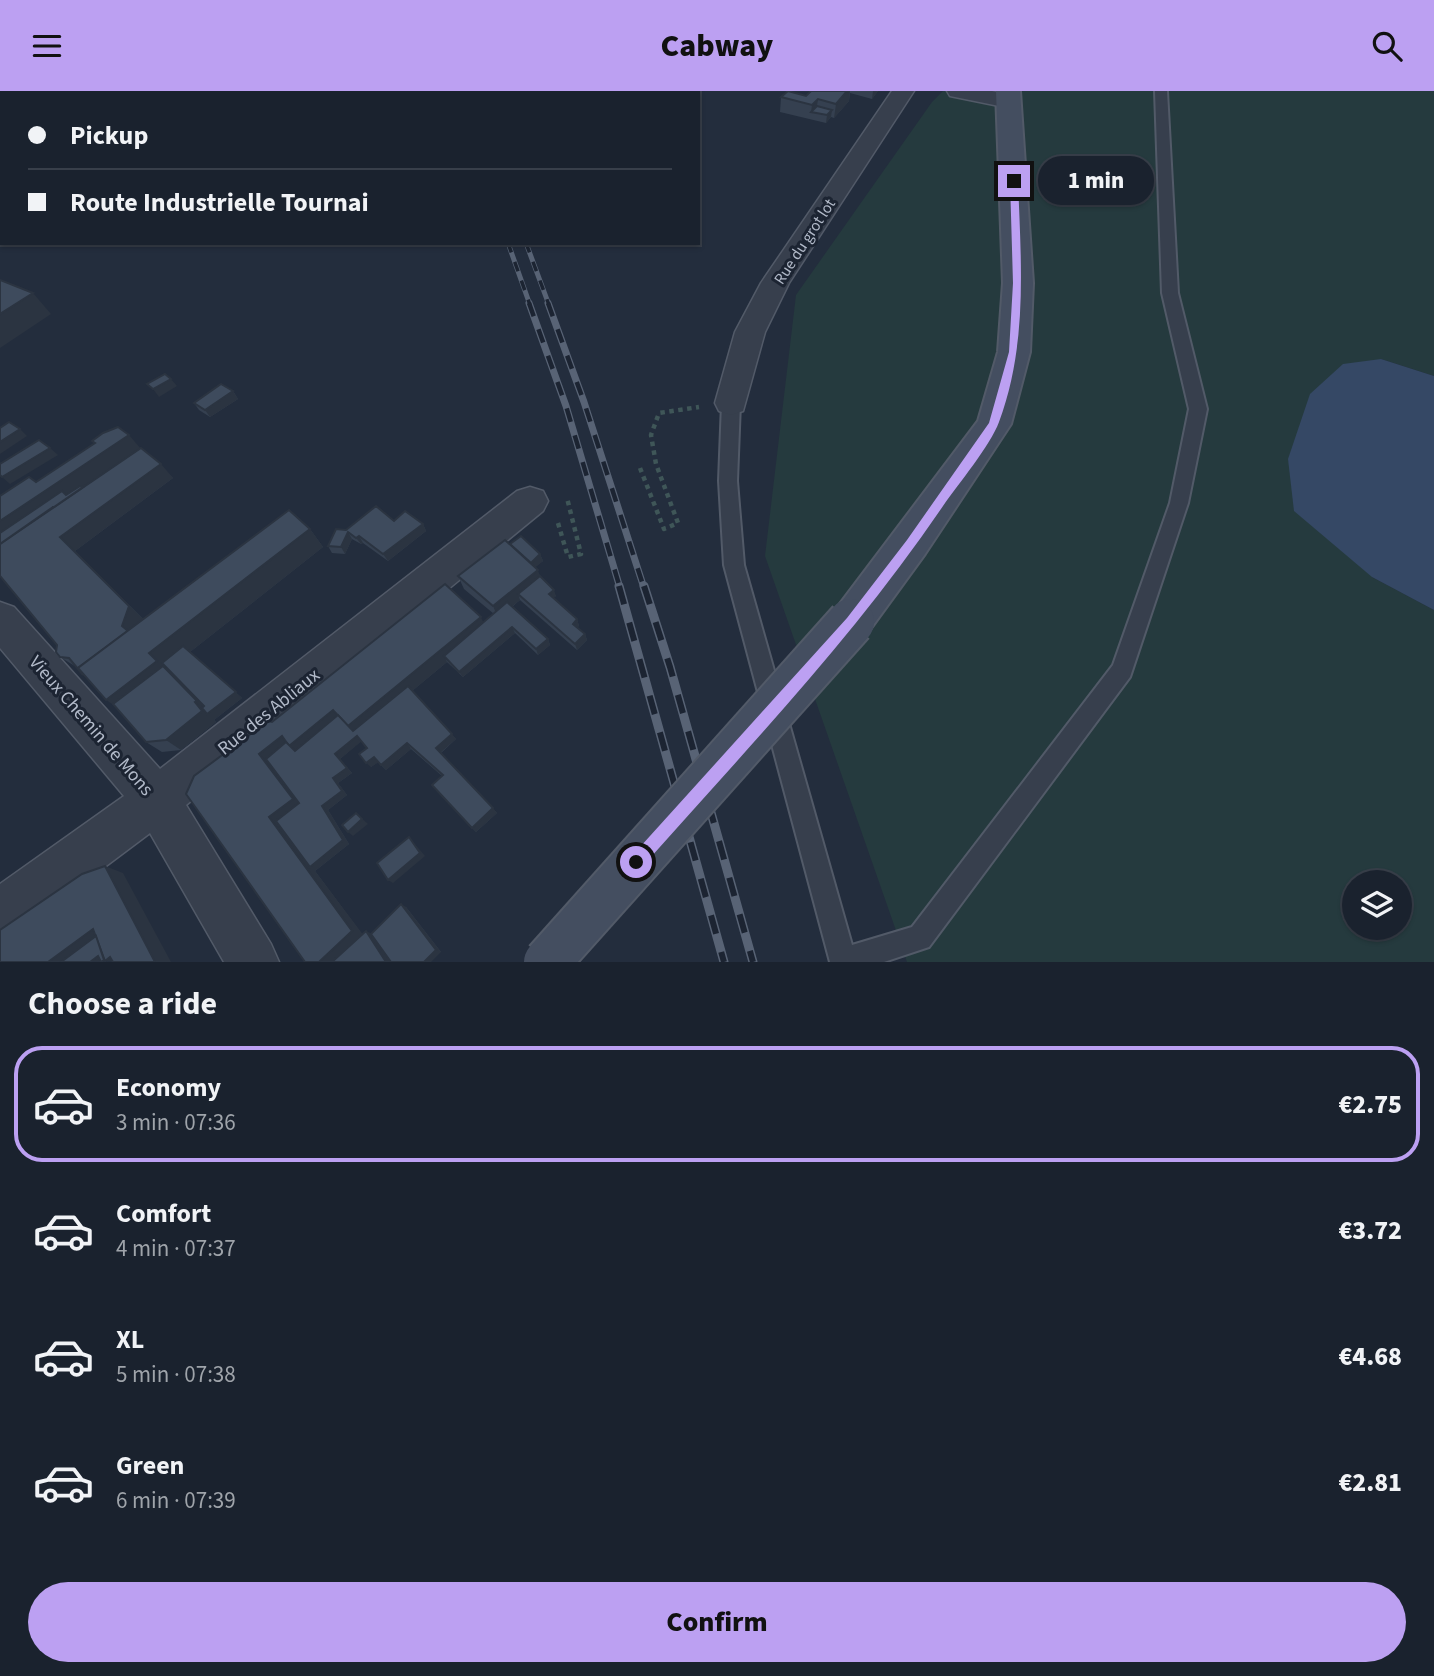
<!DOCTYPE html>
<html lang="en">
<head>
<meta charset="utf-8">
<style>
  :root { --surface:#1a222e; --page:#272f3a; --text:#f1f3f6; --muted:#9fa4aa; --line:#383f4a; --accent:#bca0f2 }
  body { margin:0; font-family:"Source Sans 3",sans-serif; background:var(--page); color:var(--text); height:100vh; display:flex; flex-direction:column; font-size:26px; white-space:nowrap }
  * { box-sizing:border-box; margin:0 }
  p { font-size:23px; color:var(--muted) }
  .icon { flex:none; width:38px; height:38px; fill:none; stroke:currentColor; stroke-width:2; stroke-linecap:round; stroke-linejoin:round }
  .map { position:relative; height:871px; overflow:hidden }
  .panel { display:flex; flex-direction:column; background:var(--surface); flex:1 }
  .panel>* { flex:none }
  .hud { position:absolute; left:0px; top:0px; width:700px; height:154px; box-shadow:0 2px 5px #0004,0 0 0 2px var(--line); display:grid; align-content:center; height:154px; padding:0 28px; background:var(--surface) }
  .buttons { position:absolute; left:1342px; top:779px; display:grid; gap:14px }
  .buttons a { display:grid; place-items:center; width:70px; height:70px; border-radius:50%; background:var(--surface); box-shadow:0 2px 5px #0004,0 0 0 2px var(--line); font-size:35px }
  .end { position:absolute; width:32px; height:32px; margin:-16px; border:9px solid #bca0f2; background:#111; box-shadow:0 0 0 4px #111 }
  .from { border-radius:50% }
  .bubble { position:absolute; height:49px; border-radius:24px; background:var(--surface); box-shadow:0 2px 5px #0004,0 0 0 2px var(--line); font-size:23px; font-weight:800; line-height:49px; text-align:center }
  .hud b { display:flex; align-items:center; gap:24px; height:66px; font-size:26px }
  .hud b+b { border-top:2px solid var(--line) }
  .hud i { width:18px; height:18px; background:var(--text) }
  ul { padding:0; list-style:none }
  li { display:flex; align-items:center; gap:21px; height:116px; margin:0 14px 10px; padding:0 14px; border:4px solid transparent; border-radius:28px }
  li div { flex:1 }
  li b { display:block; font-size:26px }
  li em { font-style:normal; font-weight:800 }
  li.selected { border-color:var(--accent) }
  li>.icon { width:63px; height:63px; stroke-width:1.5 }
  h2 { padding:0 28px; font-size:32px; line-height:84px }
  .action { display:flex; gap:14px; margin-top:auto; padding:14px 28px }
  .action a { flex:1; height:80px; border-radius:42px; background:var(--accent); color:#111; font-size:28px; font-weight:800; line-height:80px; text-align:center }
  header { display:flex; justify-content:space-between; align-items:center; height:91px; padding:0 28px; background:var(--accent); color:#111; font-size:32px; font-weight:800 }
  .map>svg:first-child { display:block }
  .green { fill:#253a3e; fill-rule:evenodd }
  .water { fill:#354865 }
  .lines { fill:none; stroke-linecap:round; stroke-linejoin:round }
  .service-casing { stroke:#525a68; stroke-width:4 }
  .minor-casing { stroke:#525a68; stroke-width:3 }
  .secondary-casing { stroke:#525a68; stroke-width:4 }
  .path { stroke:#3f5658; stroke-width:4.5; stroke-dasharray:4.5 4.5; stroke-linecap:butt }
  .service { fill:#373f4d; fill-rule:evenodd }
  .minor { fill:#373f4d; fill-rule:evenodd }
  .secondary { fill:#444e60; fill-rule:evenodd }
  .rail-far2-casing { stroke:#586375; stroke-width:5 }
  .rail-far1-casing { stroke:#586375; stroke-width:7 }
  .rail-casing { stroke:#586375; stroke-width:9 }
  .rail-far2 { stroke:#1c2432; stroke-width:3.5; stroke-dasharray:10; stroke-linecap:butt }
  .rail-far1 { stroke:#1c2432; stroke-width:4.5; stroke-dasharray:14; stroke-linecap:butt }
  .rail { stroke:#1c2432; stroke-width:6; stroke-dasharray:19; stroke-linecap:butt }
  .secondary-bridge-casing { stroke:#525a68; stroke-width:50; stroke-linecap:butt }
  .secondary-bridge { stroke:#444e60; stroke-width:46 }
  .wall { fill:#354050 }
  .shaded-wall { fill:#2b3441 }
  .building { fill:#3e4b5d; stroke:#2b3441; stroke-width:2 }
  .route { fill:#bca0f2 }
  .labels { text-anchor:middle; stroke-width:6; stroke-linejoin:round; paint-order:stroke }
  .far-street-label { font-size:16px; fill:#b2bac9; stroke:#1c2432 }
  .street-label { font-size:19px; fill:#b2bac9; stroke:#1c2432 }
</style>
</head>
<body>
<header><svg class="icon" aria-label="menu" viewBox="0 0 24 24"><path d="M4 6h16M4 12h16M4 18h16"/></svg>Cabway<svg class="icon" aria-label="search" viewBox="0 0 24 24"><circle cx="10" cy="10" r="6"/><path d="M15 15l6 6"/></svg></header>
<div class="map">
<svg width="1434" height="871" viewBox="0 0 1434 871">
  <rect width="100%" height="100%" fill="#232d3d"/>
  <path class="green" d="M943,0H1434V285L1381,268L1372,486L1434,519V871H907L765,465L796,204L932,11ZM1354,791H1400V836H1354Z"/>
  <path class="water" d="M1381,268L1434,285V519L1372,486L1294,420L1288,368L1310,303L1343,273Z"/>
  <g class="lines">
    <defs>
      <path id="service" d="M1155,0H1167L1178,202L1207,318L1188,412L1130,586L929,856L884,871H830L724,474L719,390L722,312L731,306L740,312L737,390L744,474L852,854L912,836L1113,574L1170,412L1189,318L1162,202Z"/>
      <g id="minor">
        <path d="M892,0H914L789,192L765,241L743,320L731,324L719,320L715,312L735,241L761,192Z"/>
        <path d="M947,0H992L1017,5L1020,10L1009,17L950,5Z"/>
        <path d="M530,396L543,400L548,410L543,420L186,714L271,853L279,871H224L150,742L18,841L0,848V793L124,705L0,557V511L14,516L160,678L517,400Z"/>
      </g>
      <path id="secondary" d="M996,0H1020L1033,192L1030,261L1011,333L925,463L866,544L851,549L836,544L830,531L836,518L978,330L998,261L1003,192Z"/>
    </defs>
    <use href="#service" class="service-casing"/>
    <use href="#minor" class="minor-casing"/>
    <use href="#secondary" class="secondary-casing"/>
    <g class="path">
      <path d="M640,377L664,438L678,432L656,373L651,344L659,322L699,316"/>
      <path d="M558,432L568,466L581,463L567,407"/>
    </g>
    <use href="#service" class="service"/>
    <use href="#minor" class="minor"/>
    <use href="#secondary" class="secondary"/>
    <defs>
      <g id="rail-far2">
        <path d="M508,152L530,214"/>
        <path d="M526,152L549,214"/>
      </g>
      <g id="rail-far1">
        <path d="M529,212L566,315L620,497"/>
        <path d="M548,212L584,311L644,497"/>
      </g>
      <g id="rail">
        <path d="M619,495L724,871"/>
        <path d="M644,495L670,576L753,871"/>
      </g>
    </defs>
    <use href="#rail-far2" class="rail-far2-casing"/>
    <use href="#rail-far1" class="rail-far1-casing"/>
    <use href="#rail" class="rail-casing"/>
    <use href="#rail-far2" class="rail-far2"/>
    <use href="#rail-far1" class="rail-far1"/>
    <use href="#rail" class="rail"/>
    <defs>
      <path id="secondary-bridge" d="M547,871L851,531"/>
    </defs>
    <use href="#secondary-bridge" class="secondary-bridge-casing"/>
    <use href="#secondary-bridge" class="secondary-bridge"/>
  </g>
  <g class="wall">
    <path d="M811,0H878L872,8L850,2L849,10L834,27L831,26L826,32L780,21L781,6L806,5Z"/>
    <path d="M233,300L238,308L210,326L199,319L194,312Z"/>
    <path d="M140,357L173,387L75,460L143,528V529L310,438L323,456L190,561L242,607L214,629L216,631L181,659L162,661L146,651L113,613L78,577L60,566L57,554L36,391Z"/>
    <path d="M394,430L423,433L426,440L388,470L363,452L361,453L352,448L345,463L332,462L328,455L346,439Z"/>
    <path d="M510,453L540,463L543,470L535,476L540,485L556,505L553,507L577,528L579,535L577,536L585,543L587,549L577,559L520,509L512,516L548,548L550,554L538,564L515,542L463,586L447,571L412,600L456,648L441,662L497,722L476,741L432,694L442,685L411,658L386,679L378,671L371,676L367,657L361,650L340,668L352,682L338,692L347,704L328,719L349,753L315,780L362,843H371L406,816L441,861L305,871L272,631L484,532L494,523L464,498L458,485Z"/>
  </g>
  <g class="shaded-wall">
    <path d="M847,0H850L849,10L834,27L836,13Z"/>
    <path d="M873,0H878L872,8Z"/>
    <path d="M818,8L816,22L811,21L812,14Z"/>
    <path d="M832,19L831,26L826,32L827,24Z"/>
    <path d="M33,202L51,223L0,257V223Z"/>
    <path d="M171,288L177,295L159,306L153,298Z"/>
    <path d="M233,300L238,308L210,326L205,319Z"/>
    <path d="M20,338L27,345L0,363V351Z"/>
    <path d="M129,344L141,358L0,455V430Z"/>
    <path d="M50,357L58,364L10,393L2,386Z"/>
    <path d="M161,373L173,387L75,460L143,528L137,547L122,535L60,446Z"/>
    <path d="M423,433L426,440L388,470L383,463Z"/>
    <path d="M310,438L323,456L190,561L242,607L214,629L216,631L181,659L106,609L149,562Z"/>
    <path d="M348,441L352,448L345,463L341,456Z"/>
    <path d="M359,445L363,452L361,453L356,447Z"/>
    <path d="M540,463L543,470L530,481L528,474Z"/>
    <path d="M538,479L542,491L518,503L520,509L498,527L493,515Z"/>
    <path d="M554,499L556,505L551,509L549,503Z"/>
    <path d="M481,526L486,538L448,570L444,565L447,571L358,645L343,630L301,665L292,657L272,673L305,717L282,734L312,775L343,749L322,715L342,700L333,687L347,677L335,663L357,645L362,650L340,668L352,682L338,692L347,704L328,719L349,753L315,780L364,845L336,871H319L352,840L269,726L293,708L259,663L282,645L291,653L333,619L349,635Z"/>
    <path d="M577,528L579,535L575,539L573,533Z"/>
    <path d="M512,536L515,542L463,586L459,581Z"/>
    <path d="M585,543L587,549L577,559L575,553Z"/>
    <path d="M548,548L550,554L538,564L536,558Z"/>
    <path d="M452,643L456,648L440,662L436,657Z"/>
    <path d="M407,652L411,658L386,679L381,674Z"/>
    <path d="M374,666L379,671L371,676L366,672Z"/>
    <path d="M493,717L497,722L476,741L472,737Z"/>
    <path d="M356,722L368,733L353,745L348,741Z"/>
    <path d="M409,746L413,751L425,765L393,792L388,789Z"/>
    <path d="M105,775L123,782L171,871H155Z"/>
    <path d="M401,813L406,816L441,861L431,871H424Z"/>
    <path d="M93,838L113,843L121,866L119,868L129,870L90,871L98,865L107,867L111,864L106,849L75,871H48Z"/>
    <path d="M366,840L377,845L394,871H386Z"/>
  </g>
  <g class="building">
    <path d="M788,0L806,5L811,0H847L836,13L818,8L812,14L781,6Z"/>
    <path d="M817,15L832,19L827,24L811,21Z"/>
    <path d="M0,189L33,202L0,223Z"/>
    <path d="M165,283L171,288L153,298L147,293Z"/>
    <path d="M221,293L233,300L205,319L194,312Z"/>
    <path d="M9,331L20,338L0,351V337Z"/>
    <path d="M118,336L129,344L0,430V405L29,386L36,391L95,352L92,350L103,342Z"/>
    <path d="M39,349L50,357L2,386L0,384V373Z"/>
    <path d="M141,357L161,373L60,446L129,515L122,535L128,540L78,577L83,584L69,567L60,566L56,561L57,554L0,485V453Z"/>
    <path d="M80,395L83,396L54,416H52H53L0,453V442L62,400L66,404Z"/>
    <path d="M376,415L394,430L405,420L423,433L383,463L359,445L356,447L348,441L341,456L328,455L336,438L346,439Z"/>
    <path d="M289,419L310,438L149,562L157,570L106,609L78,577Z"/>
    <path d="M521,445L540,463L531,472L510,453Z"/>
    <path d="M505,449L538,479L493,515L458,485Z"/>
    <path d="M540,485L554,499L549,503L577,528L573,533L585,543L575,553L518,503Z"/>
    <path d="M445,493L481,526L348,635L333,619L289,655L282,645L259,663L293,708L269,726L352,840L319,871H305L186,703L194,685L268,630L272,631Z"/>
    <path d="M507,511L548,548L536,558L512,536L459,581L444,565Z"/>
    <path d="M183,555L236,601L207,623L202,617L204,615L162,572Z"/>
    <path d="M163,575L197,610L195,611L202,620L166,649L146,651L113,613Z"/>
    <path d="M408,595L452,643L436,657L493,717L472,737L432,694L443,684L407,652L381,674L374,666L366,672L359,663L367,657L357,645L335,663L347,677L333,687L342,700L322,715L343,749L310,776L276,730L299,712L266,668L286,651L295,660L338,624L353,640Z"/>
    <path d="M356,722L362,728L348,741L342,734Z"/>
    <path d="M409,746L420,762L388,789L377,772Z"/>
    <path d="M105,775L155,871H113L110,866L105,870L93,838L48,871H0V839L82,783Z"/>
    <path d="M401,813L436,859L424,871H391L371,843Z"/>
    <path d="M366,840L386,871H332Z"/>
    <path d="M96,845L104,869L101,871L98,865L90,871H61Z"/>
  </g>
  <path class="route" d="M1014,88L1018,90C1021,172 1028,253 999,331C990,355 959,392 943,415C855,545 746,659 642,776H631V766L847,527L907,449L989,332L1009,261L1013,192L1010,90Z"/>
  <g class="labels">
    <g class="far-street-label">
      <text transform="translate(804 150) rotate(-57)" y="6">Rue du grot lot</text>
    </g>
    <g class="street-label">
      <text transform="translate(268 620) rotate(-39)" y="7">Rue des Abliaux</text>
      <text transform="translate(92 634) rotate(49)" y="7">Vieux Chemin de Mons</text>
    </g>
  </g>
</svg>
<div class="buttons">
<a><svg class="icon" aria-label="layers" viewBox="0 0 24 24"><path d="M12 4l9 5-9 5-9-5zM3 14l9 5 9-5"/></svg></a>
</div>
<i class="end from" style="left:636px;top:771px"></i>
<i class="end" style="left:1014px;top:90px"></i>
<div class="bubble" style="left:1038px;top:65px;width:116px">1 min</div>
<div class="hud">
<b><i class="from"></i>Pickup</b>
<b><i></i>Route Industrielle Tournai</b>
</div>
</div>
<section class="panel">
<h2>Choose a ride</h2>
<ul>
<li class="selected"><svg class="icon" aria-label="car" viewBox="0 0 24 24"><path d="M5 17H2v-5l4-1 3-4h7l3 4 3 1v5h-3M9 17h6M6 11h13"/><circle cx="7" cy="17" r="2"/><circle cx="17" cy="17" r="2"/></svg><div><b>Economy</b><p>3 min · 07:36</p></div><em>€2.75</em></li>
<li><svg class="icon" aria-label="car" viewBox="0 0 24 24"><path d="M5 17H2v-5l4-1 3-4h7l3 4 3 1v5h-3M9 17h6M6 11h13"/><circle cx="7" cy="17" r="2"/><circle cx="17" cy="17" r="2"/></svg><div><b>Comfort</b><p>4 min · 07:37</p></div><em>€3.72</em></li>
<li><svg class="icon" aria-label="car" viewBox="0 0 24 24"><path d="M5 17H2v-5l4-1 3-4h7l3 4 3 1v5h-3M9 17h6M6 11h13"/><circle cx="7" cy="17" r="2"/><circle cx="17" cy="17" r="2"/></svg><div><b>XL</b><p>5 min · 07:38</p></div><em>€4.68</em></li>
<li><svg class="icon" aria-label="car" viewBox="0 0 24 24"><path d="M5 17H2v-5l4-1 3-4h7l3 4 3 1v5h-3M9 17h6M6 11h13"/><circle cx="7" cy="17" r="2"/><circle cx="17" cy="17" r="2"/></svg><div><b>Green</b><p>6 min · 07:39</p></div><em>€2.81</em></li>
</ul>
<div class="action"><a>Confirm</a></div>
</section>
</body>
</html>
